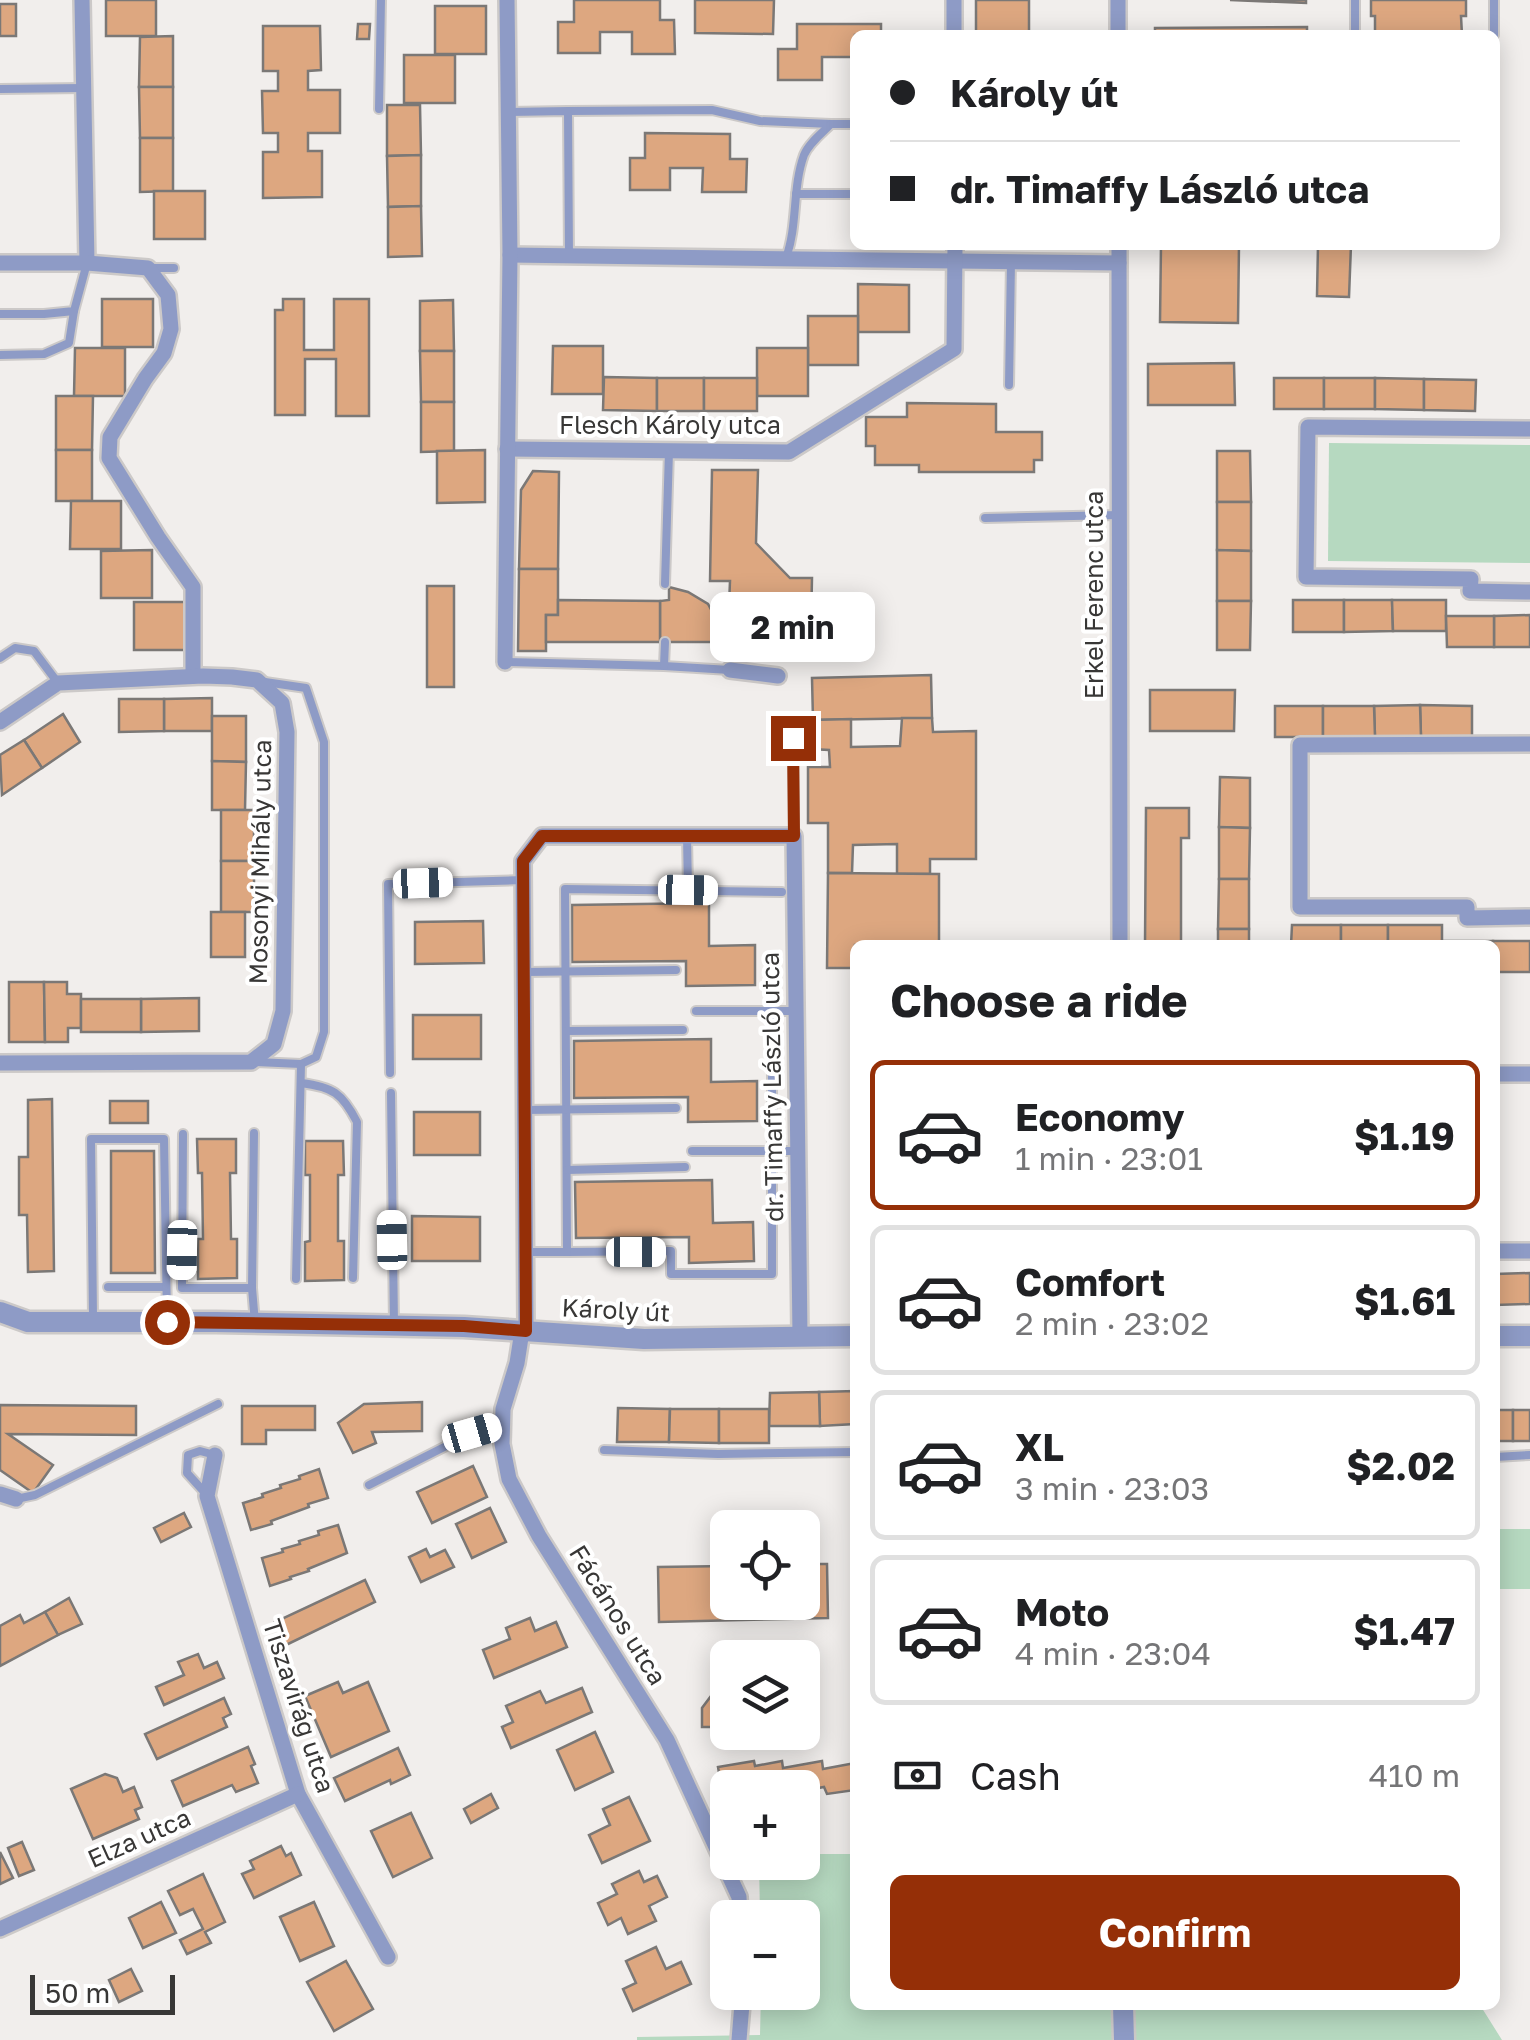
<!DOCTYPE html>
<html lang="en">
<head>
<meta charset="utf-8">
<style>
  :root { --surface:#fff; --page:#f2f2f2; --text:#202124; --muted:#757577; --line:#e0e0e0; --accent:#952f07 }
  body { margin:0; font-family:"Golos Text",sans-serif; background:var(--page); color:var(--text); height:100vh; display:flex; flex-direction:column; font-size:38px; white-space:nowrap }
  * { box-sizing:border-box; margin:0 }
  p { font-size:32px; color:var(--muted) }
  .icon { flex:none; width:55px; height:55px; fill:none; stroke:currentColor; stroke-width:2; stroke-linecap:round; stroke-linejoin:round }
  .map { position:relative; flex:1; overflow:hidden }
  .drawer { position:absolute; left:850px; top:940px; width:650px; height:1070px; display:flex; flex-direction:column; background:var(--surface); border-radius:15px; box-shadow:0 5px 25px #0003 }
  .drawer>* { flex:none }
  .top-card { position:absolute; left:850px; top:30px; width:650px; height:220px; border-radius:15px; box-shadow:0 5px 25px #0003; display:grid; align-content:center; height:220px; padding:0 40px; background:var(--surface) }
  .fabs { position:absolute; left:710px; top:1510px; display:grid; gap:20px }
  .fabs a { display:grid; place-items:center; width:110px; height:110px; border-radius:15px; background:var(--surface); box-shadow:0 5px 25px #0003; font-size:50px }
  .scale { position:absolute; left:30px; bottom:25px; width:145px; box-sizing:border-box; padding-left:10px; border:5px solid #383736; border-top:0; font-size:28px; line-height:35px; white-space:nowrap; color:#383736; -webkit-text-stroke:8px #fff; paint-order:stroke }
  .end { position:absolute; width:45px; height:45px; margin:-22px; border:12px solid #952f07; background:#fff; box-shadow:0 0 0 5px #fff }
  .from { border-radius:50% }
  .bubble { position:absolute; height:70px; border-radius:15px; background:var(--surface); box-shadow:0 5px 25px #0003; font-size:32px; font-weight:700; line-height:70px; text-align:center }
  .car { position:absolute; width:30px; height:60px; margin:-30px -15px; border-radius:12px; box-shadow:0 0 8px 2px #0007; background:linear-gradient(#fff 24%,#345 0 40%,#fff 0 76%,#345 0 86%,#fff 0) }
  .top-card b { display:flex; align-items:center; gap:35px; height:95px; font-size:38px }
  .top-card b+b { border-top:2px solid var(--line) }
  .top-card i { width:25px; height:25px; background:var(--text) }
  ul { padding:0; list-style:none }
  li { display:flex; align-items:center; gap:30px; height:150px; margin:0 20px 15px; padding:0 20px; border:5px solid var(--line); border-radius:15px }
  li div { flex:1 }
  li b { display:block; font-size:38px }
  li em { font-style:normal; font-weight:700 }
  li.selected { border-color:var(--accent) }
  li>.icon { width:90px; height:90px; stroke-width:1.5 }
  h2 { padding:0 40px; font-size:45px; line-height:120px }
  .pay { display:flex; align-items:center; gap:25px; height:110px; padding:0 40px; font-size:38px }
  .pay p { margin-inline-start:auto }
  .action { display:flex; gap:20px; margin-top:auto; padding:20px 40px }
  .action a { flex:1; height:115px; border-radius:15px; background:var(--accent); color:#fff; font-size:40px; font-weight:700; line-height:115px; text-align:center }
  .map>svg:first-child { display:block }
  .green { fill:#b6d9c0 }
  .building { fill:#dda780; stroke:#7b7876; stroke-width:2.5 }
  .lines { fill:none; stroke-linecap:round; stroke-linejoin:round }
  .service-casing { stroke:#ccc9c8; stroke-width:12 }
  .minor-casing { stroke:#ccc9c8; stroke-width:20 }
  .tertiary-casing { stroke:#ccc9c8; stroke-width:25 }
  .service { stroke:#8e9bc6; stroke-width:8 }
  .minor { stroke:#8e9bc6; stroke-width:15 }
  .tertiary { stroke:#8e9bc6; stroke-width:20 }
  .route { stroke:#952f07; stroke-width:12 }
  .labels { text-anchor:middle; stroke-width:8; stroke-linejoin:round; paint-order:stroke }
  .street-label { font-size:25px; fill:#383736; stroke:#fff }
</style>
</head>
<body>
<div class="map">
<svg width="1530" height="2040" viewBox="0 0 1530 2040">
  <rect width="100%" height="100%" fill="#f1eeec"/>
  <g class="green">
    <path d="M1329,443L1530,445V563L1328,561Z"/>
    <rect x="1495" y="1529" width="35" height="60"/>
    <path d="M803,1854H855V2005H1480L1502,2040H637V2037L760,2035L761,1993L802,1992V1918L760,1917L759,1863L802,1862Z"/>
  </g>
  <g class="building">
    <rect x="106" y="0" width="50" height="36"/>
    <path d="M574,0H660V20H674L675,54H632V32H600V53H558V22H574Z"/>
    <path d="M695,0H774L773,34L695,33Z"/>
    <rect x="976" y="0" width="53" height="35"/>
    <path d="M1230,0H1306V3Z"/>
    <path d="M1371,0H1466V16H1461L1462,35H1375V16H1371Z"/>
    <rect x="0" y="4" width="16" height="32"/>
    <rect x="435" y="6" width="51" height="48"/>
    <path d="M358,24H370L369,39H357Z"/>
    <path d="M797,24H881V35H855V79L853,57H822V80H778V49H797Z"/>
    <path d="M263,26H320L321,70L308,71V90H340V133H308V151H322V197L263,198V152H278V133H263L262,91H278V71H263Z"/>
    <path d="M1307,27V35H1155V28Z"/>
    <path d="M173,36V87H139L140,37Z"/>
    <rect x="404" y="55" width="51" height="48"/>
    <path d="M139,87H173V138H140Z"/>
    <path d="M387,105H420L421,155L387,156Z"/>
    <path d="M645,133L730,134V159H747L746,192H702L703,168H670V190H630V158H645Z"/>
    <path d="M140,138H173V191L140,192Z"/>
    <path d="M421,155V206L388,207L387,156Z"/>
    <rect x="154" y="191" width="51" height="48"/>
    <path d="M421,206L422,256L388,257V207Z"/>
    <path d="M1161,245H1239L1238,323L1160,322Z"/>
    <path d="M1318,245H1351L1349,297L1317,296Z"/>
    <path d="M858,284L909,285V332H858Z"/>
    <rect x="102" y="299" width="51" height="48"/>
    <path d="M283,299H304V350H334V299H369V416H336V359H305V415H275V310H283Z"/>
    <path d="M453,300L454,351H420V301Z"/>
    <rect x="808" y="316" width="50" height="49"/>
    <path d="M553,346H603V394H552Z"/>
    <path d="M75,348H125V396H74Z"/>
    <rect x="757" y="348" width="51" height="48"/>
    <path d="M420,351H454V402H421Z"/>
    <path d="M1234,363L1235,405H1148V364Z"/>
    <path d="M604,377L657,378V411L603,410Z"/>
    <rect x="657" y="378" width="47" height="33"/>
    <rect x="704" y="378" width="53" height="33"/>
    <rect x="1274" y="378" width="50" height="31"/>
    <rect x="1324" y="378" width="51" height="31"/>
    <path d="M1375,378L1424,379V410L1375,409Z"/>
    <path d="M1424,379L1476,380L1475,411L1424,410Z"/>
    <path d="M56,396H93L92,450H56Z"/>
    <path d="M421,402H454V451L421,452Z"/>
    <path d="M907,403L996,404V432H1042V460H1034V472H919V465H875V446H866V417H907Z"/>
    <rect x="56" y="450" width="36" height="51"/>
    <path d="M485,450V502L437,503V451Z"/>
    <path d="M1217,451H1250L1251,502H1217Z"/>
    <path d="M712,470H758L756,543L790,578H812L811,626L764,625V606H729L730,581H710Z"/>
    <path d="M533,471L559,472L558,569H519L521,490Z"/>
    <path d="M71,501H121V549H70Z"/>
    <path d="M1217,502H1251V551L1217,550Z"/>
    <path d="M152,550V598H101V551Z"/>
    <path d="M1217,550L1251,551V601H1217Z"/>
    <path d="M519,569H558V615H546V651H518Z"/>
    <rect x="427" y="586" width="27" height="101"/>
    <path d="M669,587L688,592L708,604L715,617V642H660V601L669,600Z"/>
    <path d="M558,600L660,601V642H546V615H558Z"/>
    <rect x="1293" y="600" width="51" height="32"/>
    <path d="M1344,600H1392L1393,631L1344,632Z"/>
    <path d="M1392,600H1446V631H1393Z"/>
    <path d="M1217,601H1251L1250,650H1217Z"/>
    <rect x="134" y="602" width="51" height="48"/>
    <path d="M1530,615V647H1494V616Z"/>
    <path d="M1446,616H1494V647H1447Z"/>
    <path d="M931,675L932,718L813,720L812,678Z"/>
    <path d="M1150,690H1235L1234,731H1150Z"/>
    <path d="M212,698V731H164V699Z"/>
    <path d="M119,699H164V731L119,732Z"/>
    <path d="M1420,705L1472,706V737H1421Z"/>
    <path d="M1420,705L1421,737H1375L1374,706Z"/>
    <rect x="1275" y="706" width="48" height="31"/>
    <path d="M1323,706H1374L1375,737H1323Z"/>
    <path d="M63,714L80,742L42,768L24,740Z"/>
    <path d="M212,716H246V762L212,761Z"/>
    <path d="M902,718H932L933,732L976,731V859H930V874H897V844L853,845L852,873H828V823H808V767H830L829,750L811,749L813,720L851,719V747L900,746Z"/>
    <path d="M24,740L42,768L2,795L0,755Z"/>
    <path d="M212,761L246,762L245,810H212Z"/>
    <path d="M1220,777L1250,778V828L1219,827Z"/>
    <path d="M1146,808H1189V838H1181V943H1189V945H1145Z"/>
    <rect x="221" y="810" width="33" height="51"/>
    <path d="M1219,827L1250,828L1249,879H1219Z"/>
    <rect x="221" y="861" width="33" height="51"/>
    <path d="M828,873L939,874V945H855V968H827Z"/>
    <path d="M1219,879H1249V929H1218Z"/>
    <path d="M709,903V946L755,945V985L686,986V961L572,962V905Z"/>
    <rect x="211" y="912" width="34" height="45"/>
    <path d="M483,921L484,963L415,964V922Z"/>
    <path d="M1292,925H1341V945H1291Z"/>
    <rect x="1341" y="925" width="47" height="20"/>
    <rect x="1388" y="925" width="54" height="20"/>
    <rect x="1218" y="929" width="31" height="16"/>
    <rect x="1442" y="941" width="51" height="4"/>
    <path d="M1493,941H1530V972H1495V945H1493Z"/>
    <path d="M9,982H44L45,1042H9Z"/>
    <path d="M44,982H67V994H81V1028H68V1042H45Z"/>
    <path d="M199,998V1031L141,1032V999Z"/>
    <rect x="81" y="999" width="60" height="33"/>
    <rect x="413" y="1015" width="68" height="44"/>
    <path d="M711,1039V1082L757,1081V1121L688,1122V1097L574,1098V1041Z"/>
    <path d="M52,1099L54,1271L28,1272L27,1215H19V1157H28V1100Z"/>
    <rect x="110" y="1101" width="38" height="22"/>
    <rect x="414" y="1112" width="66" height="43"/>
    <path d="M197,1139H236V1173H230L231,1239H237V1278L198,1279V1239H203L202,1173H198Z"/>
    <path d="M305,1141H343L344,1175H338V1241H344V1280L305,1281V1242L310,1241V1175H305Z"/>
    <path d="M111,1151H154L155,1273H111Z"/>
    <path d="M712,1180L713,1223L753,1222L754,1261L689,1263V1237L576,1238L575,1182Z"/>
    <path d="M412,1216L480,1217V1261H412Z"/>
    <path d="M1530,1273V1304L1495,1305V1274Z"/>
    <path d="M855,1391V1424L820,1426L819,1392Z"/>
    <path d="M819,1392L820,1426H769L770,1393Z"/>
    <path d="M422,1402V1431L372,1432L376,1443L353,1453L338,1423L364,1404Z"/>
    <path d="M0,1405L136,1406V1435L8,1434L53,1465L33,1493L0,1470Z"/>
    <path d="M242,1406H315V1430H266V1444H242Z"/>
    <path d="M618,1408L670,1409L669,1442H617Z"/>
    <path d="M670,1409H719V1443L669,1442Z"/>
    <rect x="719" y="1409" width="50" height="34"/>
    <rect x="1495" y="1410" width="18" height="31"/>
    <rect x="1513" y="1410" width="17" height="31"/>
    <path d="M473,1466L487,1497L432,1523L417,1492Z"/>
    <path d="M319,1469L328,1498L308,1504L309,1507L271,1521L272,1524L251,1530L243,1503L263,1497L262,1494L281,1488L280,1485L300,1479L299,1476Z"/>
    <path d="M490,1508L506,1542L472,1558L456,1524Z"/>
    <path d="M184,1513L191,1527L161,1542L154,1528Z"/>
    <path d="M338,1525L347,1553L308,1569L309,1571L290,1577L291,1579L270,1586L262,1558L283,1552L282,1549L300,1544L299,1541L319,1535L318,1531Z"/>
    <path d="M426,1549L430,1557L445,1550L454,1567L421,1582L409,1557Z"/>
    <path d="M802,1564H827L828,1618L659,1622L658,1567L728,1566V1602H802Z"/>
    <path d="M365,1580L375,1602L286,1645L275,1622Z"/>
    <path d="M69,1598L82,1624L58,1635L45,1612Z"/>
    <path d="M45,1612L58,1635L0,1666V1626L20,1615L24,1623Z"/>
    <path d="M530,1618L535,1631L556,1622L567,1647L494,1678L483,1650L510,1639L506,1628Z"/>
    <path d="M198,1654L204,1668L217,1662L224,1678L164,1705L156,1687L184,1675L178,1662Z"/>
    <path d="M338,1682L343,1693L368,1682L389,1731L331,1757L305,1696Z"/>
    <path d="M728,1682V1727H702V1708L714,1692Z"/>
    <path d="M582,1688L592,1712L511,1748L502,1727L513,1722L506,1706L540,1691L546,1703Z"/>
    <path d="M224,1698L231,1714L223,1718L227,1727L157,1759L145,1734Z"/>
    <path d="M595,1732L613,1772L575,1790L557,1750Z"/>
    <path d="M248,1747L255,1764L251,1766L258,1783L236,1792L232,1785L183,1806L172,1781Z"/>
    <path d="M398,1748L410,1775L391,1784L390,1780L345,1801L334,1778Z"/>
    <path d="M754,1761L755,1766L782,1761L783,1768L822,1761L823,1769L855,1763V1790L827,1794L824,1787L802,1791V1788H728V1796H723L718,1767Z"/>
    <path d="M105,1774L117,1778L123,1792L134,1787L142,1807L135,1810L139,1819L93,1839L71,1789Z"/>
    <path d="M491,1794L498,1808L471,1823L464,1809Z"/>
    <path d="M629,1797L650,1841L602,1863L589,1835L610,1825L603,1809Z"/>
    <path d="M411,1813L432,1858L393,1877L371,1831Z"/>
    <path d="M22,1842L34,1870L19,1876L8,1848Z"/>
    <path d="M281,1846L286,1856L291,1853L301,1875L254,1898L242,1874L254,1869L250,1861Z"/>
    <path d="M0,1852L13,1878L0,1884Z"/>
    <path d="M639,1871L644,1882L657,1876L667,1897L649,1906L656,1921L628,1934L621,1918L608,1925L598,1903L617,1894L612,1884Z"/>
    <path d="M203,1874L225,1922L205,1932L211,1943L187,1954L180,1940L203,1929L193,1909L180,1915L168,1891Z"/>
    <path d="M161,1902L176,1933L143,1948L129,1918Z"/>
    <path d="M314,1902L334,1946L300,1961L280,1917Z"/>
    <path d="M656,1947L666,1969L681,1962L691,1984L633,2011L623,1989L636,1983L626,1961Z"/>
    <path d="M346,1961L373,2009L334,2031L307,1982Z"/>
    <path d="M131,1969L142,1991L119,2002L109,1980Z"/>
  </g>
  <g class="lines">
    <defs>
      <g id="service">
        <path d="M1355,35V0"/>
        <path d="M1494,35V0"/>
        <path d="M0,89L83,88"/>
        <path d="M379,109L381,0"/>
        <path d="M568,111L712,110L760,121L831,124"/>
        <path d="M509,112L568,111L569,257"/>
        <path d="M796,194H855"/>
        <path d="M786,258C798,225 792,188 804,155C809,143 822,133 831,124H855"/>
        <path d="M148,268H174"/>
        <path d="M0,314H44L74,311L87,263"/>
        <path d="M0,355L44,354L69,343L74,311"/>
        <path d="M1009,385L1011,261"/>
        <path d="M985,518L1119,515"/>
        <path d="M665,584L669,451"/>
        <path d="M0,658L15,648L34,651L58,683"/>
        <path d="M505,662L664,666L730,670"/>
        <path d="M664,666L665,642"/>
        <path d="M793,738L794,836"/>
        <path d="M687,836L688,890"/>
        <path d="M526,972L676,970"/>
        <path d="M696,1011H796"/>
        <path d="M772,1011V1274H671V1251L567,1252L565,889L782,892"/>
        <path d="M566,1031L683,1030"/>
        <path d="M256,1062L301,1064L316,1057L324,1032V742L306,688L265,682"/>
        <path d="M390,1073L388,884L523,880"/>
        <path d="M301,1083C333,1087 342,1093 357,1122L353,1278"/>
        <path d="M391,1093L394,1325"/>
        <path d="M525,1110L676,1108"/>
        <path d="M254,1133L252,1288L255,1323"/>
        <path d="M183,1134L182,1288H252"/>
        <path d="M692,1151H797"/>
        <path d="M567,1170L685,1167"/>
        <path d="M526,1252H567"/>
        <path d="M296,1279L301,1064"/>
        <path d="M108,1287H165"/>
        <path d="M93,1318L91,1139H164L167,1318"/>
        <path d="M604,1450L718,1454L855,1452"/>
        <path d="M1495,1457L1530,1455"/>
        <path d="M369,1485L472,1433L502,1424"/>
        <path d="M207,1495L187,1473L188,1455L200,1451L215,1455"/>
        <path d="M16,1499L35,1495L218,1404"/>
      </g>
      <g id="minor">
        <path d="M82,0L87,263"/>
        <path d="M954,0V35"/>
        <path d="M1118,0V35"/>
        <path d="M1119,245L1120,945"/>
        <path d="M510,255C713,259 916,260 1119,263"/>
        <path d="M0,263H87L148,268L168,295L171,329L164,353L145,379L110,437L109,458L158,537L193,587V676"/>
        <path d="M1530,429L1308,427L1306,577L1471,579L1470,591L1530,592"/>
        <path d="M507,449L789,452L954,349L955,245"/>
        <path d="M505,662L510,255L507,0"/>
        <path d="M730,670L778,676"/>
        <path d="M0,722L58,683L203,676L232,677L257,680L282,703L287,732L283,1011L274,1044L251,1062L0,1063"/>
        <path d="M1530,744L1300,745V907H1467V918L1530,917"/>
        <path d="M1495,1074H1530"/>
        <path d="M1495,1251H1530"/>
        <path d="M522,1331L517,1363L503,1409L502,1444L509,1479L539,1536L667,1740L739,1897L740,1918"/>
        <path d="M526,1331L523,861L542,836H794L800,1337"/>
        <path d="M215,1455L207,1496L298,1794L388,1957"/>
        <path d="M0,1494L16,1499"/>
        <path d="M0,1929L298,1794"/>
        <path d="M739,2040L743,1992"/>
      </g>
      <g id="tertiary">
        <path d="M0,1312L28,1322H216L464,1327L644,1339L855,1336"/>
        <path d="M1495,1336H1530"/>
        <path d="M1123,2005L1124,2040"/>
      </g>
    </defs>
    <use href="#service" class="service-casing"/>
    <use href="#minor" class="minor-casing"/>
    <use href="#tertiary" class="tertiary-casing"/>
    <use href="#service" class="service"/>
    <use href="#minor" class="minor"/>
    <use href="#tertiary" class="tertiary"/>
  </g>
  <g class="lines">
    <path class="route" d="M167,1322L464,1326L526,1331L523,861L542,836H794L793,738"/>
  </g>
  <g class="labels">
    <g class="street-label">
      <text x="670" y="434">Flesch Károly utca</text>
      <text transform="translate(1094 595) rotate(-90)" y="9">Erkel Ferenc utca</text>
      <text transform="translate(260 862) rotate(-89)" y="9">Mosonyi Mihály utca</text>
      <text transform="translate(772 1087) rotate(-91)" y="9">dr. Timaffy László utca</text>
      <text transform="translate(616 1310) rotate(3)" y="9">Károly út</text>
      <text transform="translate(618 1615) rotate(58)" y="9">Fácános utca</text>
      <text transform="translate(299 1706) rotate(72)" y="9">Tiszavirág utca</text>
      <text transform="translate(139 1838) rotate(-24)" y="9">Elza utca</text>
    </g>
  </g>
</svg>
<div class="fabs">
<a><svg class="icon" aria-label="locate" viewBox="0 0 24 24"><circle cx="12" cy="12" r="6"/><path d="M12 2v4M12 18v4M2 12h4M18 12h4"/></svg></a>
<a><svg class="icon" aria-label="layers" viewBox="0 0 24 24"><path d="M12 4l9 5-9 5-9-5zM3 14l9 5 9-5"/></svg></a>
<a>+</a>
<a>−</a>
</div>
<div class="scale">50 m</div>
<i class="end from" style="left:167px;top:1322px"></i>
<i class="end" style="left:793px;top:738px"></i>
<div class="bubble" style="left:710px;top:592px;width:165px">2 min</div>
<i class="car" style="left:423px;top:883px;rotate:88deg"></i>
<i class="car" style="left:688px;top:890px;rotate:91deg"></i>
<i class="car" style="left:392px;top:1240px;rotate:359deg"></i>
<i class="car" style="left:182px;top:1250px;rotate:181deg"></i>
<i class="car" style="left:636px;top:1252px;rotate:90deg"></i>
<i class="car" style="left:472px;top:1433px;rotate:74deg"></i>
<div class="top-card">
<b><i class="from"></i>Károly út</b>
<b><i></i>dr. Timaffy László utca</b>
</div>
<section class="drawer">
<h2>Choose a ride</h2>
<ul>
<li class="selected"><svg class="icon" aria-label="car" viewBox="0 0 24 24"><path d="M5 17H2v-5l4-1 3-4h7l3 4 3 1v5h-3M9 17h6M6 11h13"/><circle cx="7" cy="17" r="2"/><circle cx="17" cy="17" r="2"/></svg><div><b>Economy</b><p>1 min · 23:01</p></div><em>$1.19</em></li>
<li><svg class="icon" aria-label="car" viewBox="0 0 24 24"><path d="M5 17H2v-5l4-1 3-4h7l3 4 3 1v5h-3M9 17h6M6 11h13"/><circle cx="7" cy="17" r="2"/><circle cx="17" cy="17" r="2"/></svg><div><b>Comfort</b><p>2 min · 23:02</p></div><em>$1.61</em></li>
<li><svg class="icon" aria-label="car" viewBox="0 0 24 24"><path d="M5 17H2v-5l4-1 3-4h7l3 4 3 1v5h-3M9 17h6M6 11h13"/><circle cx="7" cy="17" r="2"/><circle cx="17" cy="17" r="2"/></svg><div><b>XL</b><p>3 min · 23:03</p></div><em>$2.02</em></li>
<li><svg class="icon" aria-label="car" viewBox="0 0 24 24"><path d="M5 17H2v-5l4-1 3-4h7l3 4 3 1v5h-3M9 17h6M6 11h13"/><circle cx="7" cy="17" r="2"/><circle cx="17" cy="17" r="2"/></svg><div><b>Moto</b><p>4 min · 23:04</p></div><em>$1.47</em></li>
</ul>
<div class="pay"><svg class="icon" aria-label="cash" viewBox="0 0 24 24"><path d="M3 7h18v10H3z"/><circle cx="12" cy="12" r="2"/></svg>Cash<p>410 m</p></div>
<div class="action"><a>Confirm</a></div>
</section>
</div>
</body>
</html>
